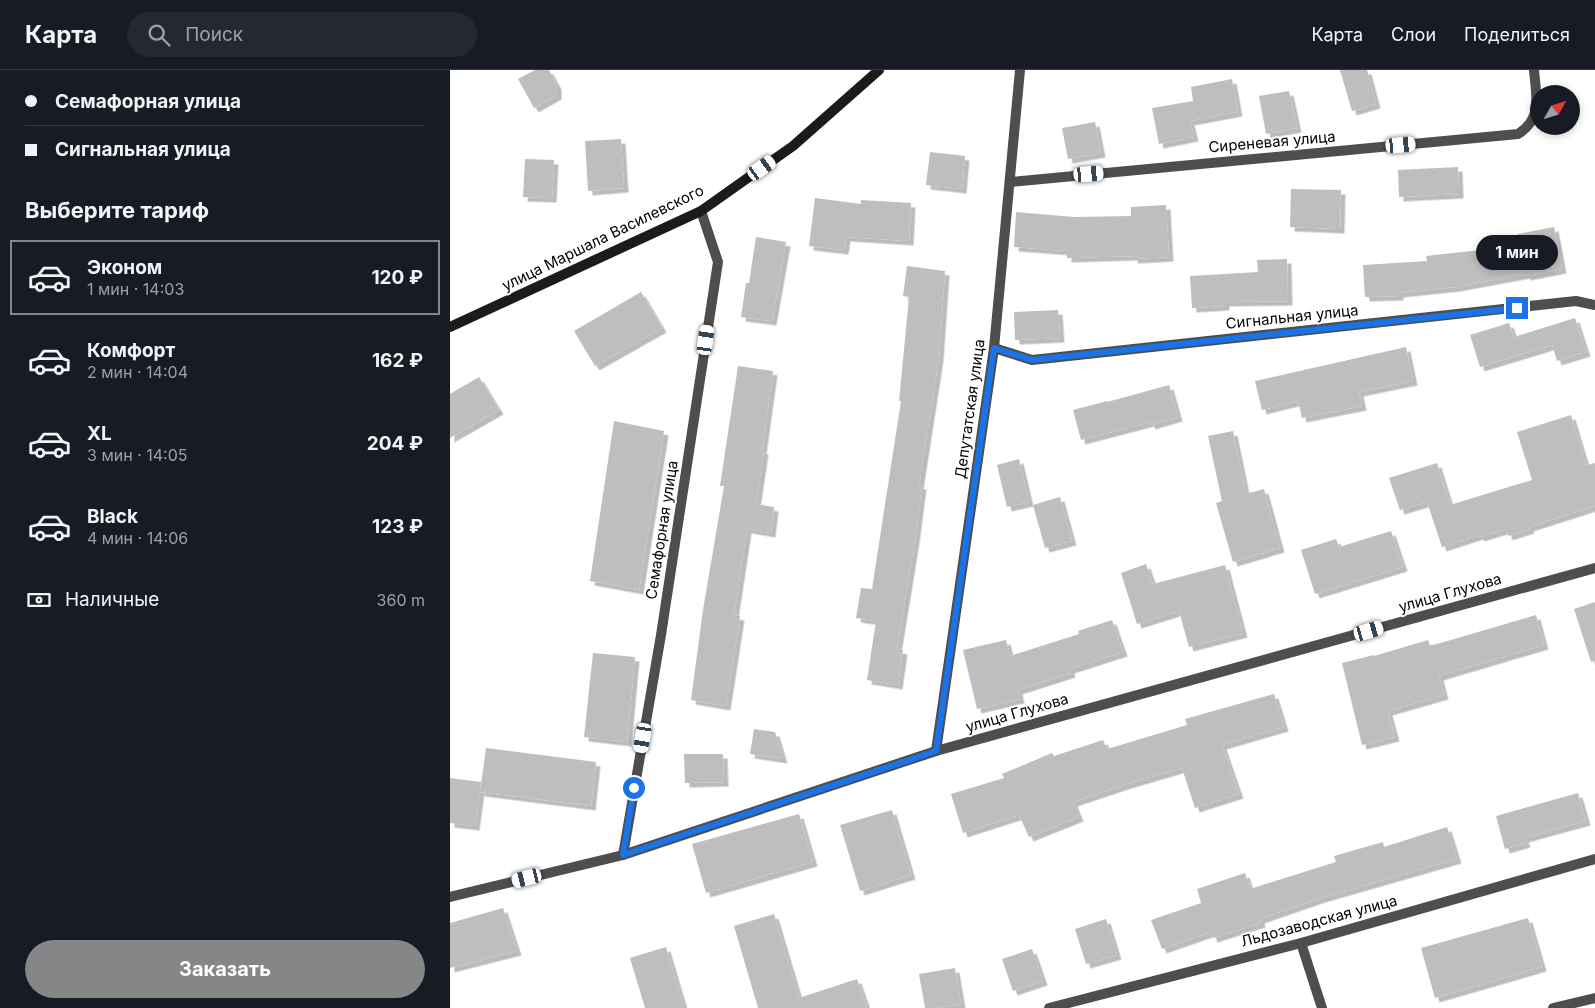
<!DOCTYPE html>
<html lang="ru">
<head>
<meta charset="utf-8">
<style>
  :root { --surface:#171b24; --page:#242831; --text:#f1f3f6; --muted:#9ea1a6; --line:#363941; --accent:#858687 }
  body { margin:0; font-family:Inter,sans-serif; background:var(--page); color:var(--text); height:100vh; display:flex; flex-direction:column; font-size:19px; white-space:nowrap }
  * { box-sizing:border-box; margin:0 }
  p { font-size:16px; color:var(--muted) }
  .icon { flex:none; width:28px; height:28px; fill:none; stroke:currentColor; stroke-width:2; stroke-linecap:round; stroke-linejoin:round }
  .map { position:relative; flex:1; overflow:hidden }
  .details { display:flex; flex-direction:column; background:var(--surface); width:450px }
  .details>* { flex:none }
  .banner { display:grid; align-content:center; height:110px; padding:0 25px; background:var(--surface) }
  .needle { width:32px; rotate:51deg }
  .buttons { position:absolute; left:1080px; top:15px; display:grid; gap:10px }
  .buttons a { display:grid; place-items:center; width:50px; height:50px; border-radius:50%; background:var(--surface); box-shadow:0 2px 8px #0003; font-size:25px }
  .end { position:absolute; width:22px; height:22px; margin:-11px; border:6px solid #1a73e8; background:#fff; box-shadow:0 0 0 2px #fff }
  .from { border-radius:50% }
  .bubble { position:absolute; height:35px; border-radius:18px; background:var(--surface); box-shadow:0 2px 8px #0003; font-size:16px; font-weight:700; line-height:35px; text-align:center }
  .car { position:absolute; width:15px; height:30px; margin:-15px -8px; border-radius:6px; box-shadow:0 0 4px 1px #0007; background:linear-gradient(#fff 24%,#345 0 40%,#fff 0 76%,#345 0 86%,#fff 0) }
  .banner b { display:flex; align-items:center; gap:18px; height:48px; font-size:19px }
  .banner b+b { border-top:1px solid var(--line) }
  .banner i { width:12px; height:12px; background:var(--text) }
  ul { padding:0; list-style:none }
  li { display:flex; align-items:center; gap:15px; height:75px; margin:0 10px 8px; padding:0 15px; border:2px solid transparent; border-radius:0px }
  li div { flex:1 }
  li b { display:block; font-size:19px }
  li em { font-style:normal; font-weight:700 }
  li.current { border-color:var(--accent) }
  li>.icon { width:45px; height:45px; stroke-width:1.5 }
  h2 { padding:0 25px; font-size:22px; line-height:60px }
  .pay { display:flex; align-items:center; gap:12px; height:55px; padding:0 25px; font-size:19px }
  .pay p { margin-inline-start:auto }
  .primary-button { display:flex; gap:10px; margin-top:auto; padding:10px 25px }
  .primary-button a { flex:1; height:58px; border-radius:30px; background:var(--accent); color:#fff; font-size:20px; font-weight:700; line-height:58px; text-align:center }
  header { display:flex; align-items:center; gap:30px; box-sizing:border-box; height:70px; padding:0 25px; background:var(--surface); border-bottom:1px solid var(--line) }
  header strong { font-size:24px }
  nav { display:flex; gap:28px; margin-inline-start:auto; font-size:18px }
  .search { width:350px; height:45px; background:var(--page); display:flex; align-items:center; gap:12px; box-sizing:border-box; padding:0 18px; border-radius:28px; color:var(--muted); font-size:19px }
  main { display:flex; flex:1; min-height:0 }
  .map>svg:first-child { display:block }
  .building { fill:#bebebe; filter:url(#shadow) }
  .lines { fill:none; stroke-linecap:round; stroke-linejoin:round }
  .street { stroke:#4e4e4e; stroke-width:10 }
  .secondary { stroke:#1b1b1b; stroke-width:10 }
  .route { stroke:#1a73e8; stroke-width:6 }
  .labels { text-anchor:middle; stroke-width:4; stroke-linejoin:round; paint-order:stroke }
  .street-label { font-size:15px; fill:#000; stroke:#fff }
</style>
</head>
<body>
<header>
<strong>Карта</strong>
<div class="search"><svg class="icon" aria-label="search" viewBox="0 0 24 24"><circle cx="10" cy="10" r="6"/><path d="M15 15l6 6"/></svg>Поиск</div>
<nav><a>Карта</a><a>Слои</a><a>Поделиться</a></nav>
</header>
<main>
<section class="details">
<div class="banner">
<b><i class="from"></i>Семафорная улица</b>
<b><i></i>Сигнальная улица</b>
</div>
<h2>Выберите тариф</h2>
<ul>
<li class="current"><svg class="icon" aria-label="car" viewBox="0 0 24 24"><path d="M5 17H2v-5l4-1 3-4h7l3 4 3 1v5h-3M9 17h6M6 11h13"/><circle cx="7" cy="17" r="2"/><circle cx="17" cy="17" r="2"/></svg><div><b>Эконом</b><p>1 мин · 14:03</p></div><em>120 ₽</em></li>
<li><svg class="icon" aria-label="car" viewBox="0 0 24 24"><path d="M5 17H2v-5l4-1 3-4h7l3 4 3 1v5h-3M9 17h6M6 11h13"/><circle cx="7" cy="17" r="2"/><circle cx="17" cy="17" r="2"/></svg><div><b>Комфорт</b><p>2 мин · 14:04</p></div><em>162 ₽</em></li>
<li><svg class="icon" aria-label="car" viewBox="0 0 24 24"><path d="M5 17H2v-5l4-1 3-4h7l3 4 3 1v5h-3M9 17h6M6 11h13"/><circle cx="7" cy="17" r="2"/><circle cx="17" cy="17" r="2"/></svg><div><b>XL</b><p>3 мин · 14:05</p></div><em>204 ₽</em></li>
<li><svg class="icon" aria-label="car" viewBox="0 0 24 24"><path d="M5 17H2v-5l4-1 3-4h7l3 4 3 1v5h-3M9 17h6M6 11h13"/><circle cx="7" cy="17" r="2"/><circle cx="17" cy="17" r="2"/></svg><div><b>Black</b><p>4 мин · 14:06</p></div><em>123 ₽</em></li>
</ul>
<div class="pay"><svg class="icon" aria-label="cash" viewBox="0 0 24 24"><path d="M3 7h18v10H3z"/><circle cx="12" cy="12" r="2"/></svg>Наличные<p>360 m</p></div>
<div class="primary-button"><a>Заказать</a></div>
</section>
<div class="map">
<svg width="1145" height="938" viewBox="0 0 1145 938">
  <defs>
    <filter id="shadow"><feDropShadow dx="4.5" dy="4.5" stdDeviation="0" flood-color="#0004"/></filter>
  </defs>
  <rect width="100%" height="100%" fill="#fff"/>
  <g class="building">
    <path d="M85,0H99L107,15V25L84,38L68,9Z"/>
    <path d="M890,0H917L926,34L902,41Z"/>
    <path d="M782,9L788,42L740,51L744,67L709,74L702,38L743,31L741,17Z"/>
    <path d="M839,21L847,58L816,64L809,26Z"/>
    <path d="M645,52L651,83L618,89L612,58Z"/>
    <path d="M171,69L174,118L138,121L135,71Z"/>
    <path d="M480,82L515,86L512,119L476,115Z"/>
    <path d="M75,89L104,90L102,128L73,127Z"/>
    <path d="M1008,97L1009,124L949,127L948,100Z"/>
    <path d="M841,119L891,120L890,159L840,157Z"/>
    <path d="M365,128L411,134V130L461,133L459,171L396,167L394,180L359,176Z"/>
    <path d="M716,135L719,187L683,189V186L617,188V181L564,177L566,142L624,147L681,146V137Z"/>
    <path d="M1104,157L1112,199L1076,206V204L1006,217L949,223V226L915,227L913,195L977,191L976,186L1030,180L1070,173L1068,164Z"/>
    <path d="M306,167L336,172L322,251L291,247L296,213H299Z"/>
    <path d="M837,189L838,231L775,232V236L742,238L740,206L808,202L807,190Z"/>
    <path d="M457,196L495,201L489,287L469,415H472L465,469L447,579L453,580L448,615L417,610L426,551L406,548L411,518L422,519L451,331H449L459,227L453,226Z"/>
    <path d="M191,222L212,258L145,296L124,261Z"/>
    <path d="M608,240L610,268L565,270L564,242Z"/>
    <path d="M1125,248L1136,282L1107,291L1102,275L1030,297L1020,265L1059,253L1064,267Z"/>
    <path d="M956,277L963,311L909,322L912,336L852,348L848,331L812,340L805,311Z"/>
    <path d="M288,296L323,301L312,380H314L306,434L324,437L321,463L297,459L284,545L290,546L276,636L241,630L253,540L274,416H270Z"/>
    <path d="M29,307L49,340L0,368V324Z"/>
    <path d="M719,315L728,347L701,355L700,352L631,370L623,340L657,331V332Z"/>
    <path d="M1121,345L1136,395L1145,393V436L1079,457L1080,459L1058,466L1056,459L1030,467L1029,465L992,477L977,432L950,440L939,408L987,393L1000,435L1082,410L1067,362Z"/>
    <path d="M164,351L214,361L189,520L140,511Z"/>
    <path d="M783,361L796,424L814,419L830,478L783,492L766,433L772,431L758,366Z"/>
    <path d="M569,389L579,432L557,437L547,395Z"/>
    <path d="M610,427L622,471L595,478L583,435Z"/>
    <path d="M941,461L953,497L865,524L851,480L886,469L889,477Z"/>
    <path d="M696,494L703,514L775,495L793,563L739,577L729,541L687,554L671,503Z"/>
    <path d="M1145,532V591L1141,592L1124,539Z"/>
    <path d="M1086,545L1094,575L989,606L994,625L938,641L945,667L912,675L892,593L924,585V586L978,570L980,576Z"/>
    <path d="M662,550L673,582L620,599L621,603L568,620L570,629L527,639L513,580L556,570L560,586L629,564L628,561Z"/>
    <path d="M143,583L185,587L177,672L134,667Z"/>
    <path d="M824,624L834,657L772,675L789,724L745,738L732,698L677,714L623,732L629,747L579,767L569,745L513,763L501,724L554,708L552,704L602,683L604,686L653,670L657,679L737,655L735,649Z"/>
    <path d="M304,659L325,662L333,689L300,684Z"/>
    <path d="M36,678L146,692L141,736L30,722Z"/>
    <path d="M234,684H273L274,712L235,713Z"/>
    <path d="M0,708L31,712L25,756L0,753Z"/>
    <path d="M1128,723L1136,751L1074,768L1076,773L1055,779L1046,746Z"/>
    <path d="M442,740L461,805L410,821L390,755Z"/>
    <path d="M349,744L363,792L256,823L242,774Z"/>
    <path d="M997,757L1007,789L871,828L810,849L811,853L763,868L761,862L712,879L701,850L751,833L747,819L795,803L800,819L886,792L884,786L933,772L934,777Z"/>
    <path d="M53,838L67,881L0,898V853Z"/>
    <path d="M324,844L349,928L407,909L417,938H308L284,856Z"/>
    <path d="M1078,848L1092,897L985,928L971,878Z"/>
    <path d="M656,849L667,885L636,894L625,859Z"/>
    <path d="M216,877L234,938H195L180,888Z"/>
    <path d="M582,879L593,911L563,921L552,889Z"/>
    <path d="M505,898L511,934L487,938H475L469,904Z"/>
  </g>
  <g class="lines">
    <g class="street">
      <path d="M561,112L1068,64C1093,49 1086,25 1084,0"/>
      <path d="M544,278L582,290L1126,231L1145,235"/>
      <path d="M486,681L544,278L570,0"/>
      <path d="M173,785L211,565L268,192L251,141"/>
      <path d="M0,827L173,785L486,681L1145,498"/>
      <path d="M851,873L872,938"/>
      <path d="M599,938L851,873L1145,789"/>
      <path d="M1103,938L1145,928"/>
    </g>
    <path class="secondary" d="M0,257L251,141L343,76L429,0"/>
  </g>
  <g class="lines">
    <path class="route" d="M184,718L173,785L486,681L544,278L582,290L1067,238"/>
  </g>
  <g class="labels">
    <g class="street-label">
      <text transform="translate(822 72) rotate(-5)" y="5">Сиреневая улица</text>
      <text transform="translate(153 168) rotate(-26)" y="5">улица Маршала Василевского</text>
      <text transform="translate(842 247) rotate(-6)" y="5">Сигнальная улица</text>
      <text transform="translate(520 339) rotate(-82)" y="5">Депутатская улица</text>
      <text transform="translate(212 460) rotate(-81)" y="5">Семафорная улица</text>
      <text transform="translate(1000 523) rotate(-16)" y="5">улица Глухова</text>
      <text transform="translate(567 643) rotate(-16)" y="5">улица Глухова</text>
      <text transform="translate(869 851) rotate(-15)" y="5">Льдозаводская улица</text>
    </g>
  </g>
</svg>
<div class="buttons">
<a><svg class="needle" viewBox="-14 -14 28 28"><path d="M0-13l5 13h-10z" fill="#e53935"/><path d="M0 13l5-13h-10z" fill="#9ea1a6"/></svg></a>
</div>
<i class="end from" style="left:184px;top:718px"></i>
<i class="end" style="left:1067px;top:238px"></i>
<div class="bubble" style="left:1026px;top:165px;width:82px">1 мин</div>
<i class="car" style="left:951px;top:75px;rotate:85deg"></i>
<i class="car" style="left:312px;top:98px;rotate:55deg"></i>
<i class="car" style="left:639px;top:104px;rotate:85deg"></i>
<i class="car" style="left:256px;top:270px;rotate:8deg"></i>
<i class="car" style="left:919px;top:561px;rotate:74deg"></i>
<i class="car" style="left:193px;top:668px;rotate:190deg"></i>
<i class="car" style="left:77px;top:808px;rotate:256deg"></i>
</div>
</main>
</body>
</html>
